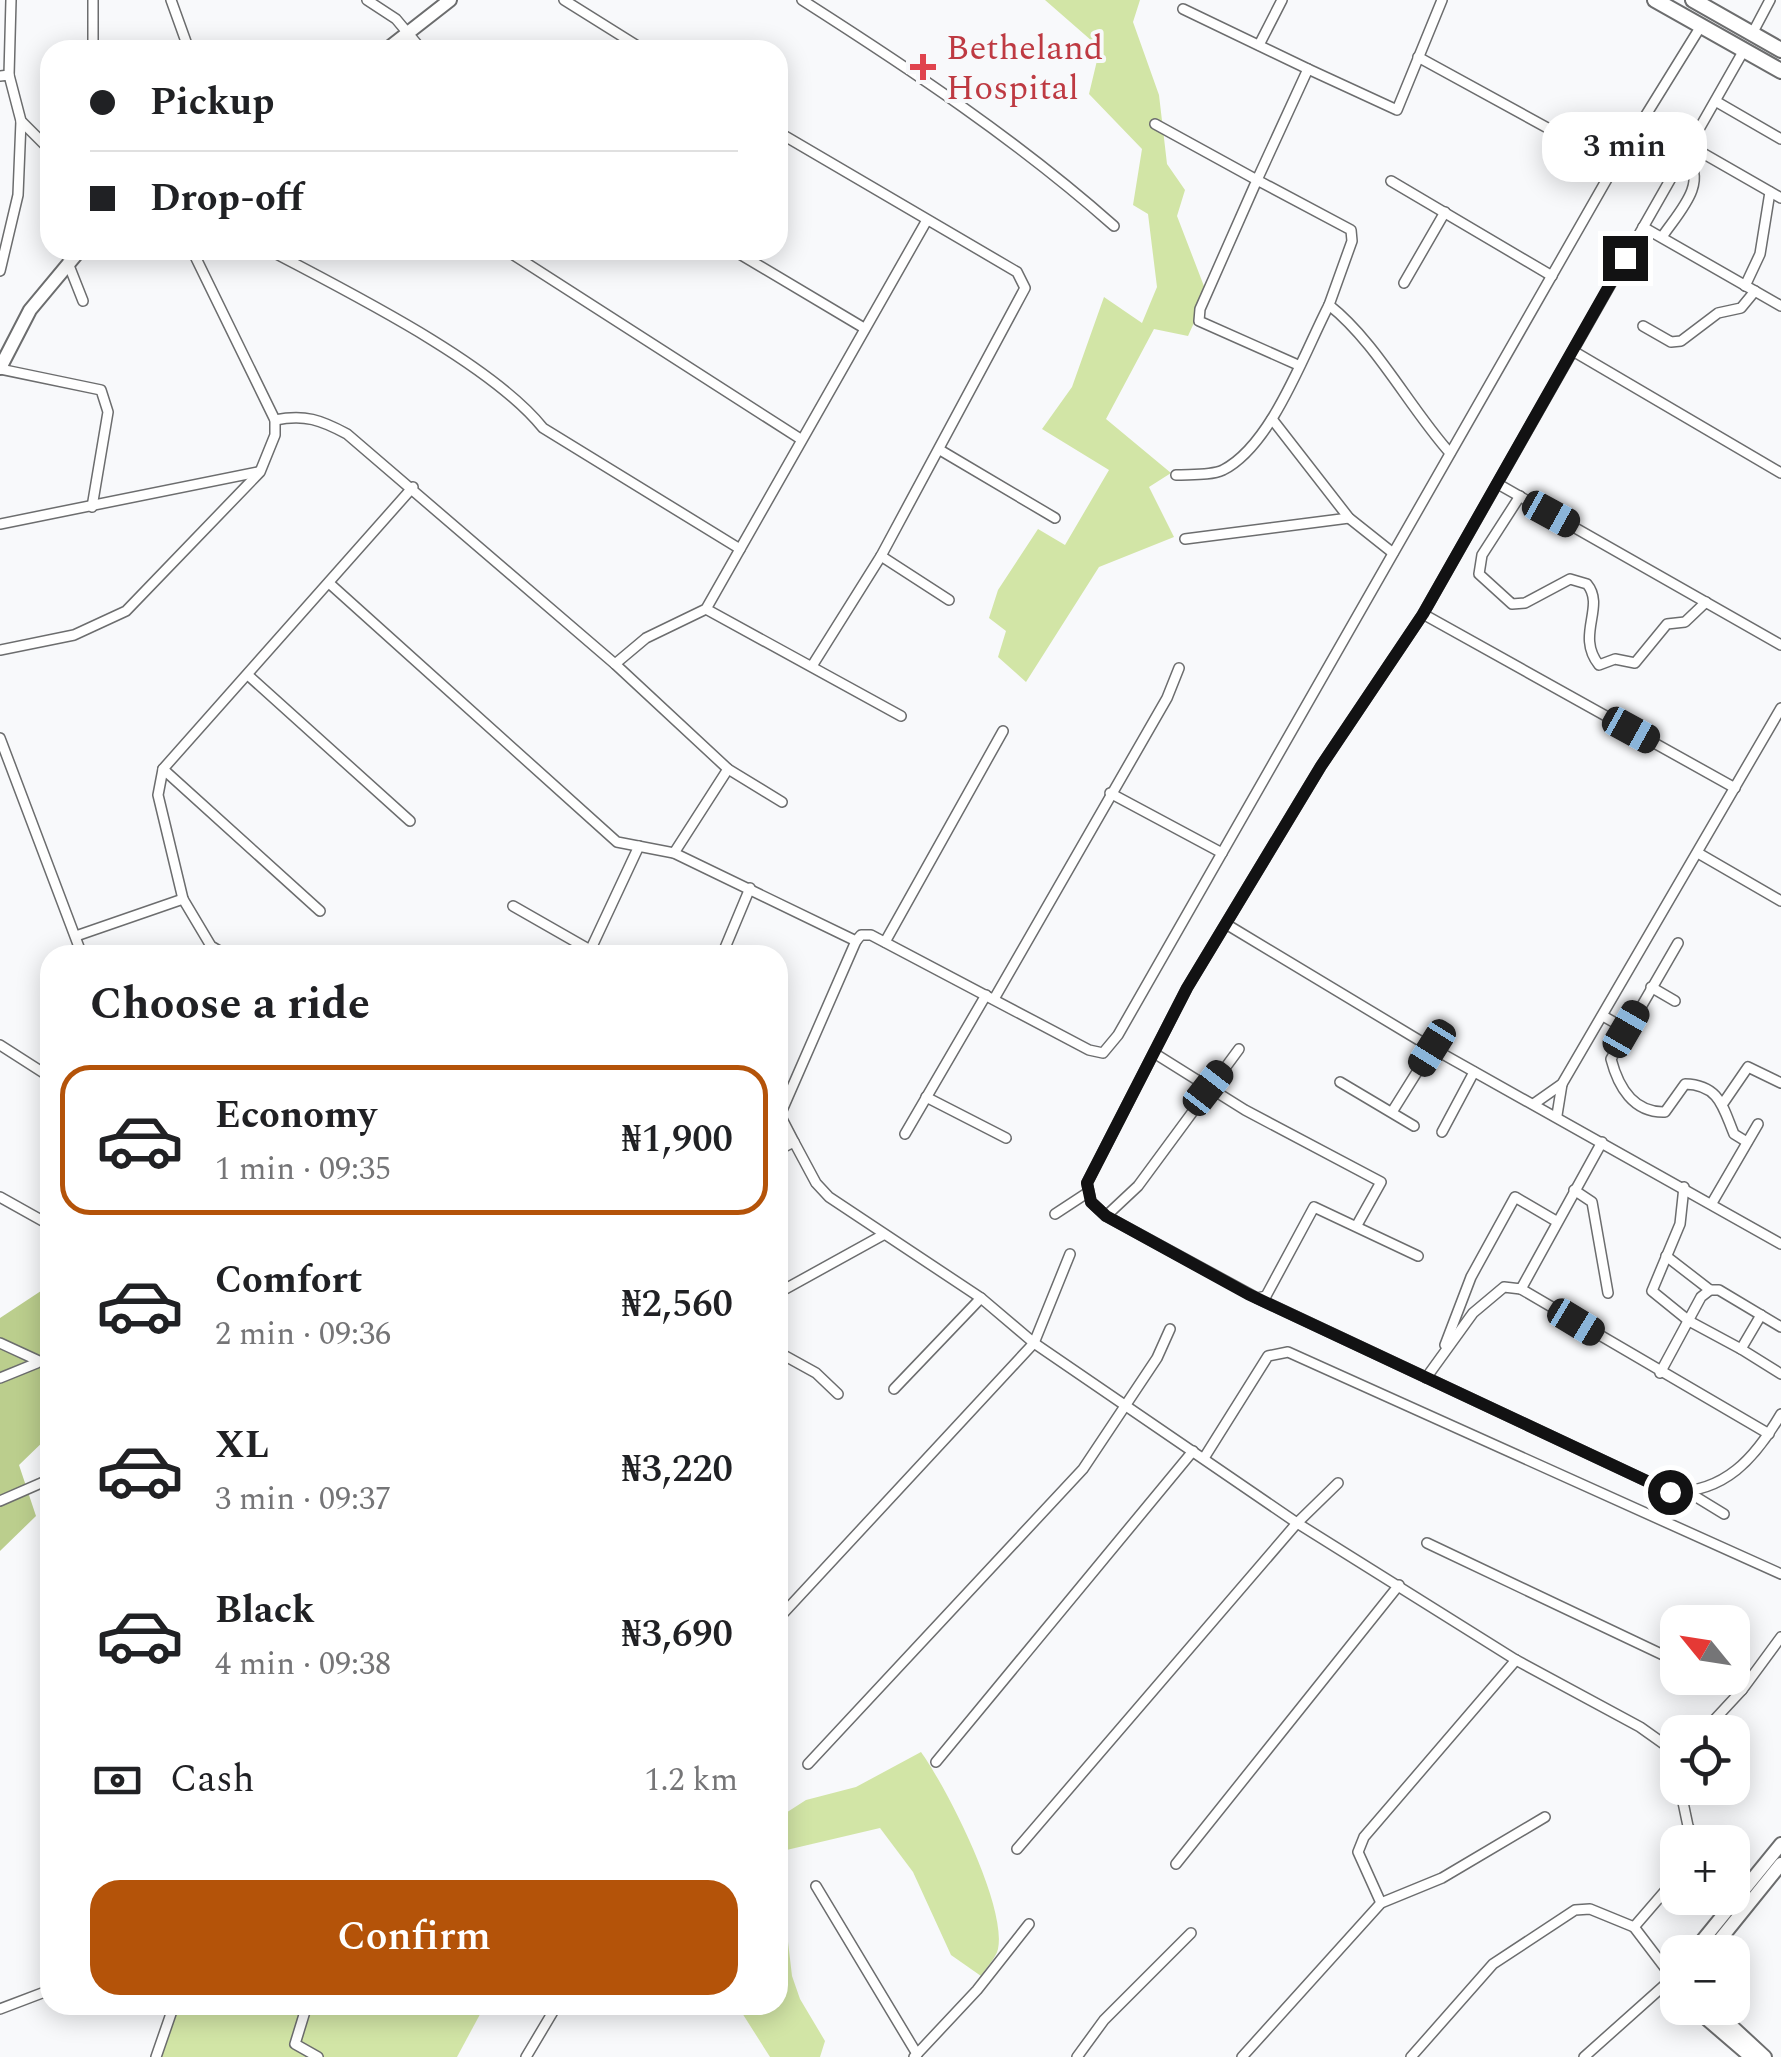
<!DOCTYPE html>
<html lang="en">
<head>
<meta charset="utf-8">
<style>
  :root { --surface:#fff; --page:#f2f2f2; --text:#202124; --muted:#757577; --line:#e0e0e0; --accent:#b45309 }
  body { margin:0; font-family:Spectral,serif; background:var(--page); color:var(--text); height:100vh; display:flex; flex-direction:column; font-size:38px; white-space:nowrap }
  * { box-sizing:border-box; margin:0 }
  p { font-size:32px; color:var(--muted) }
  .icon { flex:none; width:55px; height:55px; fill:none; stroke:currentColor; stroke-width:2; stroke-linecap:round; stroke-linejoin:round }
  .map { position:relative; flex:1; overflow:hidden }
  .panel { position:absolute; left:40px; top:945px; width:748px; height:1070px; display:flex; flex-direction:column; background:var(--surface); border-radius:30px; box-shadow:0 5px 25px #0003 }
  .panel>* { flex:none }
  .top-card { position:absolute; left:40px; top:40px; width:748px; height:220px; border-radius:30px; box-shadow:0 5px 25px #0003; display:grid; align-content:center; height:220px; padding:0 50px; background:var(--surface) }
  .needle { width:65px; rotate:300deg }
  .tools { position:absolute; left:1660px; top:1605px; display:grid; gap:20px }
  .tools a { display:grid; place-items:center; width:90px; height:90px; border-radius:20px; background:var(--surface); box-shadow:0 5px 25px #0003; font-size:50px }
  .end { position:absolute; width:45px; height:45px; margin:-22px; border:12px solid #121213; background:#fff; box-shadow:0 0 0 5px #fff }
  .from { border-radius:50% }
  .bubble { position:absolute; height:70px; border-radius:30px; background:var(--surface); box-shadow:0 5px 25px #0003; font-size:32px; font-weight:600; line-height:70px; text-align:center }
  .car { position:absolute; width:30px; height:60px; margin:-30px -15px; border-radius:12px; box-shadow:0 0 8px 2px #0007; background:linear-gradient(#222 24%,#8ab4d8 0 40%,#222 0 76%,#8ab4d8 0 86%,#222 0) }
  .top-card b { display:flex; align-items:center; gap:35px; height:95px; font-size:38px }
  .top-card b+b { border-top:2px solid var(--line) }
  .top-card i { width:25px; height:25px; background:var(--text) }
  ul { padding:0; list-style:none }
  li { display:flex; align-items:center; gap:30px; height:150px; margin:0 20px 15px; padding:0 30px; border:5px solid transparent; border-radius:30px }
  li div { flex:1 }
  li b { display:block; font-size:38px }
  li em { font-style:normal; font-weight:600 }
  li.selected { border-color:var(--accent) }
  li>.icon { width:90px; height:90px; stroke-width:1.5 }
  h2 { padding:0 50px; font-size:45px; line-height:120px }
  .pay { display:flex; align-items:center; gap:25px; height:110px; padding:0 50px; font-size:38px }
  .pay p { margin-inline-start:auto }
  .cta { display:flex; gap:20px; margin-top:auto; padding:20px 50px }
  .cta a { flex:1; height:115px; border-radius:30px; background:var(--accent); color:#fff; font-size:40px; font-weight:600; line-height:115px; text-align:center }
  .map>svg:first-child { display:block }
  .green { fill:#d2e5a6 }
  .forest { fill:#bbce8d }
  .lines { fill:none; stroke-linecap:round; stroke-linejoin:round }
  .street-casing { stroke:#6c6d6e; stroke-width:12 }
  .secondary-casing { stroke:#6c6d6e; stroke-width:16 }
  .primary-casing { stroke:#6c6d6e; stroke-width:18 }
  .street { stroke:#fff; stroke-width:9 }
  .secondary { stroke:#fff; stroke-width:12 }
  .primary { stroke:#fff; stroke-width:14 }
  .route { stroke:#121213; stroke-width:12 }
  .health-dot { fill:#e0444e; stroke:#f8f9fb; stroke-width:4 }
  .labels { text-anchor:middle; stroke-width:8; stroke-linejoin:round; paint-order:stroke }
  .health-label { font-size:35px; fill:#be3a42; stroke:#f8f9fb; text-anchor:start }
</style>
</head>
<body>
<div class="map">
<svg width="1781" height="2057" viewBox="0 0 1781 2057">
  <rect width="100%" height="100%" fill="#f8f9fb"/>
  <g class="green">
    <path d="M1045,0H1140L1133,22L1159,95L1167,164L1185,190L1177,216L1207,294L1188,336L1154,329L1106,419L1171,473L1149,487L1174,537L1099,567L1026,682L998,657L1006,631L989,618L998,590L1038,529L1065,545L1109,470L1042,429L1072,387L1104,297L1142,323L1157,287L1148,214L1133,205L1142,149L1089,94L1100,48Z"/>
    <path d="M921,1752C947,1788 1007,1906 998,1949C996,1958 985,1969 981,1976L951,1955L913,1872L880,1828L778,1852V1818L806,1800L856,1787Z"/>
    <path d="M778,1856L792,1976L800,1999L825,2041L820,2057H770L737,2005H778Z"/>
    <path d="M176,2005H485L457,2057H157Z"/>
  </g>
  <path class="forest" d="M50,1285V1435L19,1465L36,1516L0,1551V1318Z"/>
  <g class="lines">
    <defs>
      <g id="street">
        <path d="M171,0L189,50"/>
        <path d="M367,0L396,19L422,50"/>
        <path d="M564,0L644,50"/>
        <path d="M802,0C910,69 1017,140 1114,226"/>
        <path d="M1442,0L1397,110L1308,69L1257,180L1351,230L1352,241L1329,305C1376,342 1409,407 1450,453"/>
        <path d="M1183,9L1308,69"/>
        <path d="M1752,34L1770,0"/>
        <path d="M1259,45L1282,0"/>
        <path d="M93,50V0"/>
        <path d="M1418,57L1615,165"/>
        <path d="M9,75L11,0"/>
        <path d="M0,76L9,75L21,121L50,150"/>
        <path d="M1717,102L1781,139"/>
        <path d="M1155,124L1257,180L1200,309L1199,321L1298,365"/>
        <path d="M778,132L1017,272L1025,288L881,556L812,666"/>
        <path d="M1692,147L1781,198"/>
        <path d="M1391,181L1552,276"/>
        <path d="M1643,227L1781,306"/>
        <path d="M1662,237C1678,213 1710,182 1685,157"/>
        <path d="M269,250C346,291 490,362 543,428L740,549"/>
        <path d="M506,250L799,438"/>
        <path d="M733,250L864,328"/>
        <path d="M68,263L83,301"/>
        <path d="M0,271L18,195L21,121"/>
        <path d="M1404,283L1445,212"/>
        <path d="M1745,286L1760,254L1770,192"/>
        <path d="M1643,326L1671,342L1681,341L1718,313L1741,308L1755,291"/>
        <path d="M1573,351L1781,473"/>
        <path d="M0,369L101,390L108,412L92,507"/>
        <path d="M1272,419L1349,518L1393,553"/>
        <path d="M275,420C305,414 321,420 347,434L615,664L728,769L782,802"/>
        <path d="M940,450L1055,518"/>
        <path d="M1176,475C1190,474 1210,476 1223,470C1272,445 1304,353 1329,305"/>
        <path d="M1498,484L1781,645"/>
        <path d="M1520,496L1482,555L1479,574L1512,604L1525,603L1570,579L1587,584C1606,607 1575,635 1599,665L1615,659L1635,663L1667,624L1685,622L1706,602"/>
        <path d="M0,524L258,472"/>
        <path d="M1185,539L1349,518"/>
        <path d="M881,556L949,600"/>
        <path d="M329,583L617,842L674,853L856,941L861,935H871L1089,1050L1103,1053L1118,1035L1615,165L1701,26"/>
        <path d="M706,609L901,716"/>
        <path d="M1423,614L1735,788"/>
        <path d="M0,650L74,635L126,611L260,472L275,435V420L192,250"/>
        <path d="M615,664L646,638L706,609L927,220"/>
        <path d="M249,676L410,821"/>
        <path d="M0,738L82,955"/>
        <path d="M163,769L320,911"/>
        <path d="M1110,793L1222,853"/>
        <path d="M674,853L728,769"/>
        <path d="M1698,853L1781,901"/>
        <path d="M183,899L158,795L163,769L413,487"/>
        <path d="M513,906L590,950"/>
        <path d="M1226,924L1432,1048L1781,1244"/>
        <path d="M76,936L183,899L211,946L226,955"/>
        <path d="M885,942L1003,731"/>
        <path d="M1678,943L1611,1059C1618,1086 1633,1113 1665,1112L1685,1084C1720,1085 1723,1108 1734,1134L1747,1142"/>
        <path d="M588,955L639,846"/>
        <path d="M722,955L750,888"/>
        <path d="M1651,987L1675,1001"/>
        <path d="M994,999L1167,698L1179,668"/>
        <path d="M1603,1016L1626,1029"/>
        <path d="M0,1045L50,1077"/>
        <path d="M1154,1053L1245,1110L1381,1182L1357,1225"/>
        <path d="M1340,1082L1414,1126"/>
        <path d="M926,1097L1006,1138"/>
        <path d="M1724,1102L1748,1067L1781,1083"/>
        <path d="M1535,1103L1562,1084L1781,708"/>
        <path d="M1392,1112L1432,1048"/>
        <path d="M1557,1115L1562,1084"/>
        <path d="M1442,1132L1474,1072"/>
        <path d="M905,1134L986,995"/>
        <path d="M794,1142L816,1183L829,1197L981,1298L1034,1343L1297,1523L1516,1660L1640,1727L1678,1754"/>
        <path d="M778,1150L794,1142L780,1115L856,941"/>
        <path d="M1684,1187L1680,1224L1652,1291L1689,1321L1741,1349"/>
        <path d="M1574,1190L1592,1202L1608,1293"/>
        <path d="M0,1197L50,1225"/>
        <path d="M1712,1203L1758,1124"/>
        <path d="M1055,1214L1087,1193"/>
        <path d="M1106,1216L1138,1186L1239,1049"/>
        <path d="M1418,1256L1314,1207L1266,1296L1257,1298L1106,1216L1091,1202L1087,1183L1187,988L1321,766L1423,614L1744,50"/>
        <path d="M1666,1256L1710,1290"/>
        <path d="M1521,1289L1769,1434"/>
        <path d="M778,1293L883,1235"/>
        <path d="M1257,1298L1670,1492C1725,1493 1755,1458 1781,1414"/>
        <path d="M1761,1315L1741,1349L1781,1374"/>
        <path d="M0,1343L50,1366"/>
        <path d="M1445,1345L1471,1277L1515,1197L1556,1221"/>
        <path d="M778,1352L816,1373L838,1394"/>
        <path d="M1660,1373L1701,1297L1710,1290H1719L1781,1327"/>
        <path d="M0,1378L37,1363"/>
        <path d="M1426,1378L1473,1313L1504,1287L1521,1289L1602,1142"/>
        <path d="M894,1389L981,1298"/>
        <path d="M1204,1458L1268,1356L1288,1352L1781,1574"/>
        <path d="M1688,1492L1724,1514"/>
        <path d="M0,1501L48,1480"/>
        <path d="M1427,1543L1678,1662"/>
        <path d="M778,1619L1034,1343L1070,1254"/>
        <path d="M1713,1678L1742,1690L1781,1637"/>
        <path d="M1703,1732L1742,1690"/>
        <path d="M936,1762L1193,1451"/>
        <path d="M808,1764L1083,1469L1157,1358L1170,1329"/>
        <path d="M1680,1788L1688,1826L1697,1842"/>
        <path d="M1017,1849L1297,1523L1338,1483"/>
        <path d="M1176,1864L1399,1585"/>
        <path d="M1732,1880L1743,1890"/>
        <path d="M816,1886L917,2054L914,2057"/>
        <path d="M1381,1903L1358,1852L1364,1837L1516,1660"/>
        <path d="M1672,1977L1634,1927L1678,1876"/>
        <path d="M307,2005L295,2044L318,2057"/>
        <path d="M654,2005L659,2008"/>
        <path d="M0,2009L50,1990"/>
        <path d="M917,2054L977,1990L1029,1924"/>
        <path d="M156,2057L174,2005"/>
        <path d="M526,2057L557,2005"/>
        <path d="M1077,2057L1104,2020L1191,1933"/>
        <path d="M1242,2057L1381,1903L1442,1878L1545,1817"/>
        <path d="M1411,2057L1493,1964L1575,1910L1590,1909L1634,1927"/>
        <path d="M1584,2057L1668,1982"/>
      </g>
      <g id="secondary">
        <path d="M386,50L450,0"/>
        <path d="M0,368L30,310L80,250"/>
        <path d="M1693,1952L1781,1844"/>
        <path d="M1710,1952L1781,1864"/>
        <path d="M1678,1970L1668,1982L1678,1993"/>
        <path d="M1694,2008L1751,2057"/>
        <path d="M1712,2008L1765,2057"/>
      </g>
      <g id="primary">
        <path d="M1655,0L1781,71"/>
        <path d="M1693,0L1781,50"/>
      </g>
    </defs>
    <use href="#street" class="street-casing"/>
    <use href="#secondary" class="secondary-casing"/>
    <use href="#primary" class="primary-casing"/>
    <use href="#street" class="street"/>
    <use href="#secondary" class="secondary"/>
    <use href="#primary" class="primary"/>
  </g>
  <g class="lines">
    <path class="route" d="M1625,258L1423,614L1321,766L1187,988L1087,1183L1091,1202L1106,1216L1248,1294L1670,1492"/>
  </g>
  <path class="health-dot" d="M918 52h10v10h10v10h-10v10h-10v-10h-10v-10h10z"/>
  <g class="labels">
    <g class="health-label">
      <text x="946" y="59">Betheland<tspan x="946" dy="40">Hospital</tspan></text>
    </g>
  </g>
</svg>
<div class="tools">
<a><svg class="needle" viewBox="-14 -14 28 28"><path d="M0-13l5 13h-10z" fill="#e53935"/><path d="M0 13l5-13h-10z" fill="#757577"/></svg></a>
<a><svg class="icon" aria-label="locate" viewBox="0 0 24 24"><circle cx="12" cy="12" r="6"/><path d="M12 2v4M12 18v4M2 12h4M18 12h4"/></svg></a>
<a>+</a>
<a>−</a>
</div>
<i class="end from" style="left:1670px;top:1492px"></i>
<i class="end" style="left:1625px;top:258px"></i>
<div class="bubble" style="left:1542px;top:112px;width:165px">3 min</div>
<i class="car" style="left:1551px;top:514px;rotate:119deg"></i>
<i class="car" style="left:1631px;top:730px;rotate:119deg"></i>
<i class="car" style="left:1626px;top:1029px;rotate:30deg"></i>
<i class="car" style="left:1432px;top:1048px;rotate:212deg"></i>
<i class="car" style="left:1208px;top:1088px;rotate:38deg"></i>
<i class="car" style="left:1576px;top:1322px;rotate:121deg"></i>
<div class="top-card">
<b><i class="from"></i>Pickup</b>
<b><i></i>Drop-off</b>
</div>
<section class="panel">
<h2>Choose a ride</h2>
<ul>
<li class="selected"><svg class="icon" aria-label="car" viewBox="0 0 24 24"><path d="M5 17H2v-5l4-1 3-4h7l3 4 3 1v5h-3M9 17h6M6 11h13"/><circle cx="7" cy="17" r="2"/><circle cx="17" cy="17" r="2"/></svg><div><b>Economy</b><p>1 min · 09:35</p></div><em>₦1,900</em></li>
<li><svg class="icon" aria-label="car" viewBox="0 0 24 24"><path d="M5 17H2v-5l4-1 3-4h7l3 4 3 1v5h-3M9 17h6M6 11h13"/><circle cx="7" cy="17" r="2"/><circle cx="17" cy="17" r="2"/></svg><div><b>Comfort</b><p>2 min · 09:36</p></div><em>₦2,560</em></li>
<li><svg class="icon" aria-label="car" viewBox="0 0 24 24"><path d="M5 17H2v-5l4-1 3-4h7l3 4 3 1v5h-3M9 17h6M6 11h13"/><circle cx="7" cy="17" r="2"/><circle cx="17" cy="17" r="2"/></svg><div><b>XL</b><p>3 min · 09:37</p></div><em>₦3,220</em></li>
<li><svg class="icon" aria-label="car" viewBox="0 0 24 24"><path d="M5 17H2v-5l4-1 3-4h7l3 4 3 1v5h-3M9 17h6M6 11h13"/><circle cx="7" cy="17" r="2"/><circle cx="17" cy="17" r="2"/></svg><div><b>Black</b><p>4 min · 09:38</p></div><em>₦3,690</em></li>
</ul>
<div class="pay"><svg class="icon" aria-label="cash" viewBox="0 0 24 24"><path d="M3 7h18v10H3z"/><circle cx="12" cy="12" r="2"/></svg>Cash<p>1.2 km</p></div>
<div class="cta"><a>Confirm</a></div>
</section>
</div>
</body>
</html>
